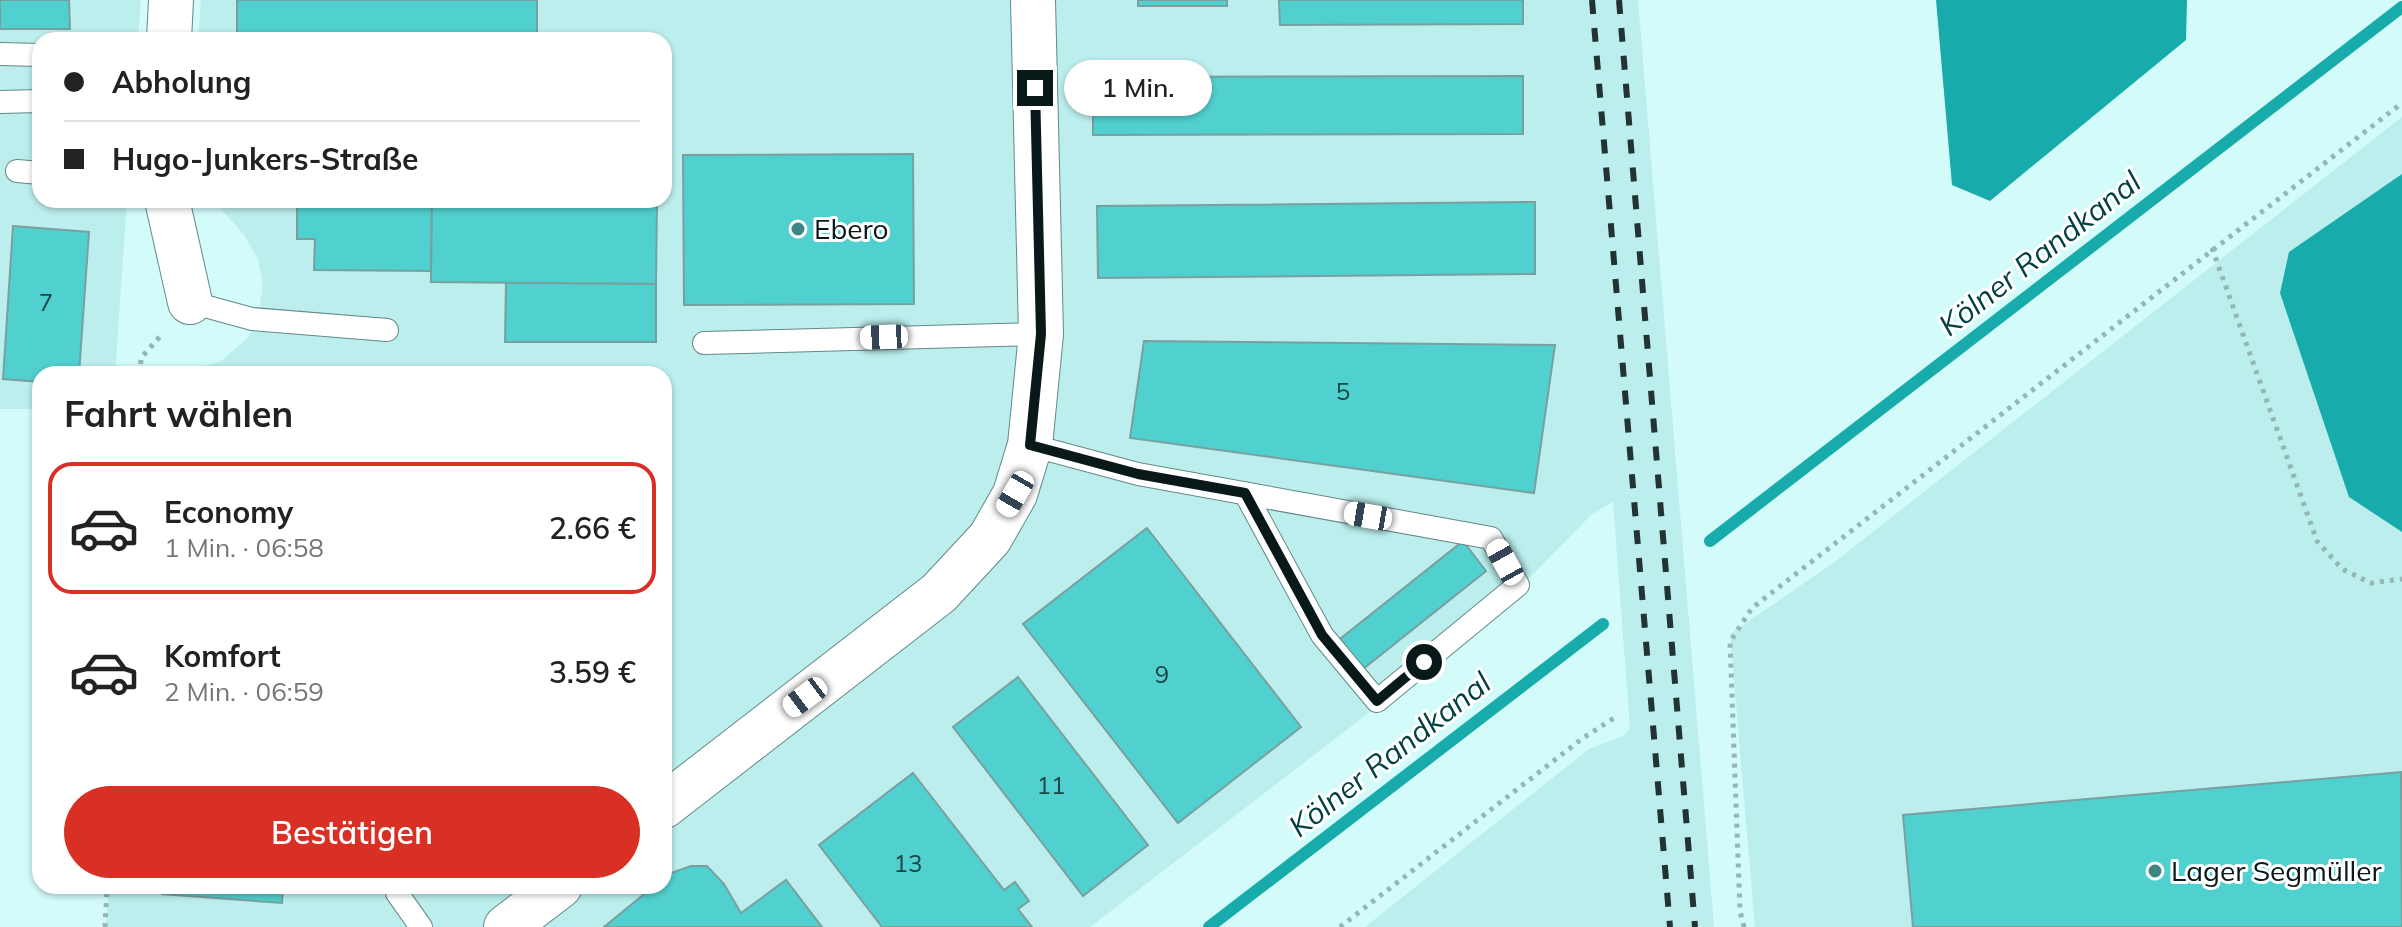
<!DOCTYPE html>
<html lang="de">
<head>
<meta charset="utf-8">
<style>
  :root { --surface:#fff; --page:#f2f2f2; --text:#222; --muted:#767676; --line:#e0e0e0; --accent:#d93025 }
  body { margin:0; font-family:Mulish,sans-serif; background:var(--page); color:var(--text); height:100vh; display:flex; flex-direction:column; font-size:30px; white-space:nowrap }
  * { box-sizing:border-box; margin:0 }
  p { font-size:26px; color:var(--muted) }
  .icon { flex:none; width:44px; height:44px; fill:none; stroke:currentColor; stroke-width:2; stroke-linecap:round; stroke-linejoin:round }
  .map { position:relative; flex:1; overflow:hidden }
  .panel { position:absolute; left:32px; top:366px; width:640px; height:528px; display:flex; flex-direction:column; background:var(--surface); border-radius:24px; box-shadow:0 2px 6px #0004 }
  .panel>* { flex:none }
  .banner { position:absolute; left:32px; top:32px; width:640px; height:176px; border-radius:24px; box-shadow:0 2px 6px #0004; display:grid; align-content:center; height:176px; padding:0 32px; background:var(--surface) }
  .end { position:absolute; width:36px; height:36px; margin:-18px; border:10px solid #091818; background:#fff; box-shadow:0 0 0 4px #fff }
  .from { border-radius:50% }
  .bubble { position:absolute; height:56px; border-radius:28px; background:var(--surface); box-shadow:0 2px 6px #0004; font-size:26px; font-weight:600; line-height:56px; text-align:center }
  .car { position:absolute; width:24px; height:48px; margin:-24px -12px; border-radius:10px; box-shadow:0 0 6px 2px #0007; background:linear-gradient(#fff 24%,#345 0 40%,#fff 0 76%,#345 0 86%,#fff 0) }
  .banner b { display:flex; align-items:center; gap:28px; height:76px; font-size:30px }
  .banner b+b { border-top:2px solid var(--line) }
  .banner i { width:20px; height:20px; background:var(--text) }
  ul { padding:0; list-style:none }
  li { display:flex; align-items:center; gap:24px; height:132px; margin:0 16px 12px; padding:0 16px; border:4px solid transparent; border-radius:24px }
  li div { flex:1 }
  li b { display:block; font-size:30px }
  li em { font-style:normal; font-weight:600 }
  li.selected { border-color:var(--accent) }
  li>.icon { width:72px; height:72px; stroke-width:1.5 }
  h2 { padding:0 32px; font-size:36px; line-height:96px }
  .cta { display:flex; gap:16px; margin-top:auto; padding:16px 32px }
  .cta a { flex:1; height:92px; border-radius:48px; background:var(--accent); color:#fff; font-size:32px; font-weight:600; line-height:92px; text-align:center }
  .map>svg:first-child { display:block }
  .built { fill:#bbeeed }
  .water { fill:#18abab }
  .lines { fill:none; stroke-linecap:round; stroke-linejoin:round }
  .stream { stroke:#18abab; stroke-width:12 }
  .building { fill:#50d0cf; stroke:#79a09f; stroke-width:2 }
  .lane-casing { stroke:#638988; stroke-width:24 }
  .street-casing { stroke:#638988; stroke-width:46 }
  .path { stroke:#95b6b5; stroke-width:5; stroke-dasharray:4 6; stroke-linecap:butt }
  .lane { stroke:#fff; stroke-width:22 }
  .street { stroke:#fff; stroke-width:44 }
  .rail { stroke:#213333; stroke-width:6; stroke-dasharray:14 14; stroke-linecap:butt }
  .route { stroke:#091818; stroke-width:10 }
  .poi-dot { fill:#3d8685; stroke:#fff; stroke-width:3 }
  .labels { text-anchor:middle; stroke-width:6; stroke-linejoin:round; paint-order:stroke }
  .number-label { font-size:24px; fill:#1b4646 }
  .poi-label { font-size:28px; fill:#091818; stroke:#fff; text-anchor:start }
  .water-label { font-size:30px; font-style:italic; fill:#034141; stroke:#fff }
</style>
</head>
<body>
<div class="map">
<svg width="2402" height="927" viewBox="0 0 2402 927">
  <rect width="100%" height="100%" fill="#d2fbfa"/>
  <g class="built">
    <path d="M0,0H141L138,40H40V200H127L115,374H40V409H0Z"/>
    <path d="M201,0H1638L1714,927H1365L1589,749L1623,736L1630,728L1613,502L1592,514L1483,625L1090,927H106L109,886H664V374H145V371L179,373L197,370L222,360L247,339L258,319L263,285L258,259L245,236L213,200H664V40H198Z"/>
    <path d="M2402,117V927H1755L1730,634L1832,564Z"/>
  </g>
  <g class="water">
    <path d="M1936,0H2187L2186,40L1990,201L1952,185Z"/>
    <path d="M2402,174V532L2349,497L2280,293L2289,252Z"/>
  </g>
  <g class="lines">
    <g class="stream">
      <path d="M1710,541L2402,7"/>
      <path d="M1209,927L1603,624"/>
    </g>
  </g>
  <g class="building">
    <path d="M0,0H69L70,29H0Z"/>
    <rect x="237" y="0" width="300" height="40"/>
    <rect x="1138" y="0" width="89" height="6"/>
    <path d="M1279,0H1523V24L1280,25Z"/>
    <path d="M1523,76V134L1093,135V77Z"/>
    <path d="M913,154L914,304L684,305L683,155Z"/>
    <path d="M315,200H432L431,271L314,270L315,239H297V203H315Z"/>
    <path d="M432,200H657L656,284L431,282Z"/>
    <path d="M1535,202V274L1098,278L1097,206Z"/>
    <path d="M13,226L89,232L79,374H40V382L3,379Z"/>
    <path d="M506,283L656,284V342H505Z"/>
    <path d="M1144,341L1555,345L1534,493L1130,438Z"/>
    <path d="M1147,528L1301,727L1178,823L1023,624Z"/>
    <path d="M1463,541L1486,571L1363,669L1340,639Z"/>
    <path d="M1018,677L1148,845L1083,896L953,727Z"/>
    <path d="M2401,772L2402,927H1913L1903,815Z"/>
    <path d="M913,773L1004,890L1015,882L1029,901L1018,909L1032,927H882L819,845Z"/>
    <path d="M691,866H707L724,884L741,913L786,880L822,927H604L654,886H664V878L668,874Z"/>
    <path d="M162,886H283L282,903L162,894Z"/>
  </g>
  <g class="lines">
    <defs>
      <g id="lane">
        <path d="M0,54L40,55"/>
        <path d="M0,102L40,101"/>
        <path d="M17,171L40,173"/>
        <path d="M190,302L252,319L387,330"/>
        <path d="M704,343L1041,334"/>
        <path d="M1030,445L1138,474L1491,538L1518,585L1377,701L1322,635L1245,493"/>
        <path d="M398,886L397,893L421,927"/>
      </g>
      <g id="street">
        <path d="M169,40L171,0"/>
        <path d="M167,200L190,302"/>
        <path d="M664,806L939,593L990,538L1015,494L1030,445L1041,334L1033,0"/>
        <path d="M506,927L560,886"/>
      </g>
    </defs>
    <use href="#lane" class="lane-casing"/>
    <use href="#street" class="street-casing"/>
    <g class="path">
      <path d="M2212,248L2317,541L2342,569L2371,583L2402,579"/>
      <path d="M140,374L141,358L163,333"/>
      <path d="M105,927L107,886"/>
      <path d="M1340,927L1583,738L1614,718"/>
      <path d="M1744,927L1740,911L1730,642L1752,608L2402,103"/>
    </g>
    <use href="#lane" class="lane"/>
    <use href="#street" class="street"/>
    <g class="rail">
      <path d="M1592,0L1670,927"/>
      <path d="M1619,0L1695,927"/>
    </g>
  </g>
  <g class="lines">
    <path class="route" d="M1035,88L1041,334L1030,445L1138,474L1245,493L1322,635L1377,701L1424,662"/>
  </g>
  <g class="poi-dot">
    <circle cx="798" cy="229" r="8"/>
    <circle cx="2155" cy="871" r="8"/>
  </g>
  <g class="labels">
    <g class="number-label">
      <text x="46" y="311">7</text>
      <text x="1343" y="400">5</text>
      <text x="1162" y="683">9</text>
      <text x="1051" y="794">11</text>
      <text x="908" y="872">13</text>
    </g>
    <g class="poi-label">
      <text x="814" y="239">Ebero</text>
      <text x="2171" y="881">Lager Segmüller</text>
    </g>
    <g class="water-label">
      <text transform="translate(2040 254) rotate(-38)" y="10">Kölner Randkanal</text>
      <text transform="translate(1390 755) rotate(-38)" y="10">Kölner Randkanal</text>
    </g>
  </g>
</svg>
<i class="end from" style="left:1424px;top:662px"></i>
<i class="end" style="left:1035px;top:88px"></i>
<div class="bubble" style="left:1064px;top:60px;width:148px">1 Min.</div>
<i class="car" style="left:884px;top:337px;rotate:268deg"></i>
<i class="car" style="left:1015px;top:494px;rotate:210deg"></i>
<i class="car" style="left:1368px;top:516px;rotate:280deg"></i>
<i class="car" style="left:1505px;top:562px;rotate:331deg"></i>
<i class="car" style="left:805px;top:697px;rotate:233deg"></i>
<div class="banner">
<b><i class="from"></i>Abholung</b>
<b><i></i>Hugo-Junkers-Straße</b>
</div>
<section class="panel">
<h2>Fahrt wählen</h2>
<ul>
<li class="selected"><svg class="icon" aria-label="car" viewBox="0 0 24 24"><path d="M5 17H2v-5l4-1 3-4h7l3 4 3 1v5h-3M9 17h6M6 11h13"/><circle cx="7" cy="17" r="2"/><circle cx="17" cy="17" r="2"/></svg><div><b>Economy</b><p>1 Min. · 06:58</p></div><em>2.66 €</em></li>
<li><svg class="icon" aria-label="car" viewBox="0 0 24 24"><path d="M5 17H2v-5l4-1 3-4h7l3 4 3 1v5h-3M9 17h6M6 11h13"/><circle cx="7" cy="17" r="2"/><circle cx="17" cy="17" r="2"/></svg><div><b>Komfort</b><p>2 Min. · 06:59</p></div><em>3.59 €</em></li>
</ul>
<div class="cta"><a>Bestätigen</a></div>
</section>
</div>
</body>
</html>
